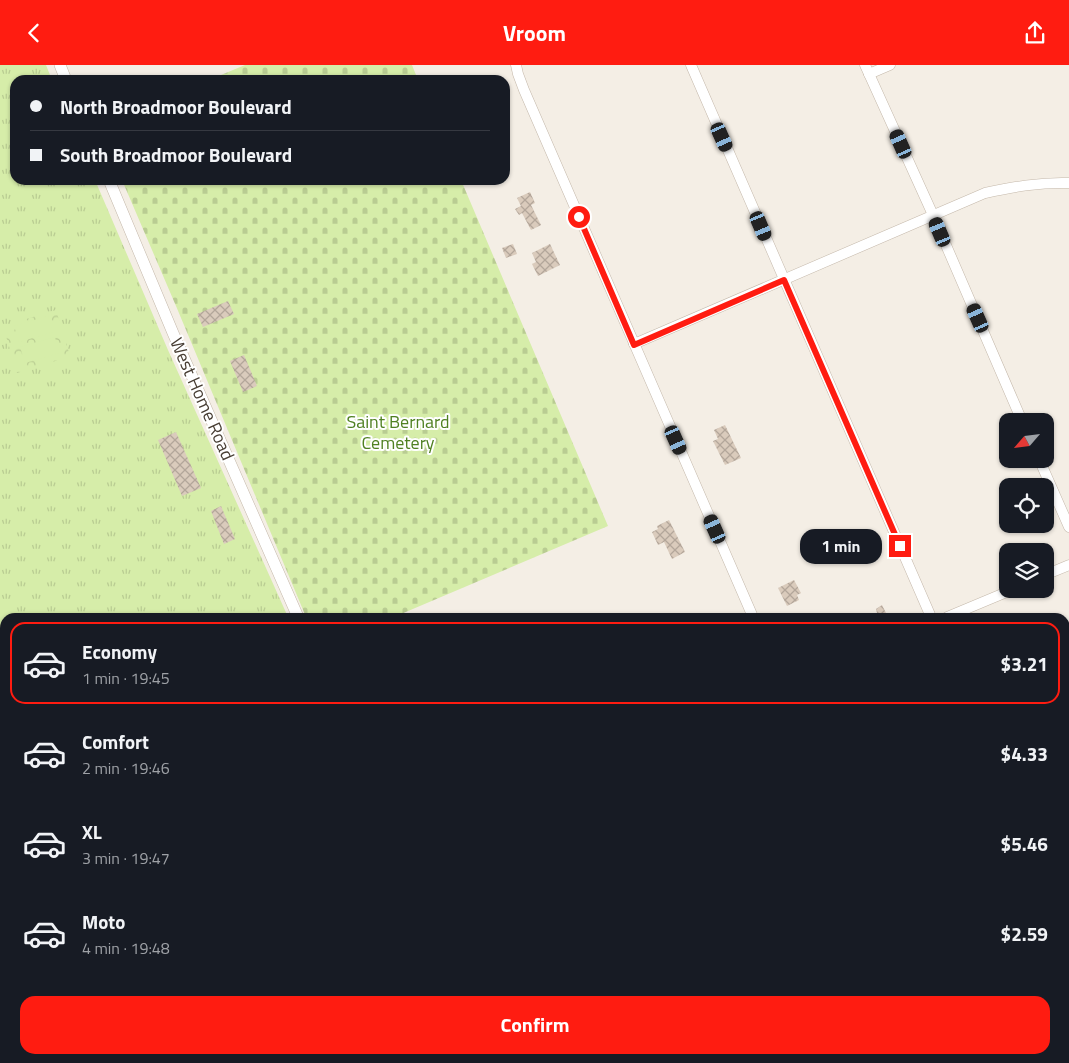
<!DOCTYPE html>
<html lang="en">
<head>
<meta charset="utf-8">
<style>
  :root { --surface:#171b24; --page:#20242c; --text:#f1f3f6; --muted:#9ea1a6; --line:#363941; --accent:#ff1c11 }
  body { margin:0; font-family:"Titillium Web",sans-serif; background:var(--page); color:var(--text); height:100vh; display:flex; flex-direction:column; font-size:19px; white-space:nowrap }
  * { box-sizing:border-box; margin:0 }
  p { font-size:16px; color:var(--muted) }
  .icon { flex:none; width:28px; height:28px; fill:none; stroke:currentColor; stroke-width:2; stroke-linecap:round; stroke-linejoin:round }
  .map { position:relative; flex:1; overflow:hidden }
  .details { position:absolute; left:0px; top:548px; width:1070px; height:451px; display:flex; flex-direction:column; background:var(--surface); border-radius:15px 15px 0 0; box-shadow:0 1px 4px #0004 }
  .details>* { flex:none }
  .guide { position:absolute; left:10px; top:10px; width:500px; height:110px; border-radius:15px; box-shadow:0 1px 4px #0004; display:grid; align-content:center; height:110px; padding:0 20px; background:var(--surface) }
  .needle { width:32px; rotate:242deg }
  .controls { position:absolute; left:999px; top:348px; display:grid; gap:10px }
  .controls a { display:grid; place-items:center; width:55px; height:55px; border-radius:10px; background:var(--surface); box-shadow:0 1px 4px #0004; font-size:25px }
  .end { position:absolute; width:22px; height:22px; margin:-11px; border:6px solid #ff1c11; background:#fff; box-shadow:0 0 0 2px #fff }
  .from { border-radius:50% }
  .bubble { position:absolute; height:35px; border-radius:15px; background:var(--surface); box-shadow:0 1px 4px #0004; font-size:16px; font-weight:700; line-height:35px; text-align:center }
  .car { position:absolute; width:15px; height:30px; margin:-15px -8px; border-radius:6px; box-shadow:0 0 4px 1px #0007; background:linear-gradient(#222 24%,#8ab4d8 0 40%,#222 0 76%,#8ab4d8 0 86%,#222 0) }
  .guide b { display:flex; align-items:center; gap:18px; height:48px; font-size:19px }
  .guide b+b { border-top:1px solid var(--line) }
  .guide i { width:12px; height:12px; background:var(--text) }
  ul { padding:9px 0 0; list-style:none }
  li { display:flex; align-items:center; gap:15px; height:82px; margin:0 10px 8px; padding:0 10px; border:2px solid transparent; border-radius:15px }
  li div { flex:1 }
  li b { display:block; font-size:19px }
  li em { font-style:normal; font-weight:700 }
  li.active { border-color:var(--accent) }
  li>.icon { width:45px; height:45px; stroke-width:1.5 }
  .cta { display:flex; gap:10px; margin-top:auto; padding:10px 20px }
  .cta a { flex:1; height:58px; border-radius:15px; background:var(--accent); color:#fff; font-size:20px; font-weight:700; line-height:58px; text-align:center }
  header { display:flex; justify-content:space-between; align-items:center; height:65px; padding:0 20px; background:var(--accent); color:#fff; font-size:22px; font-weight:700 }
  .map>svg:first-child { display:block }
  .grass { fill:url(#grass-tufts) }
  .forest { fill:url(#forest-crowns) }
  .cemetery { fill:url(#cemetery-stones) }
  .garden { fill:#d6eda9 }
  .building { fill:url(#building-cross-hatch) }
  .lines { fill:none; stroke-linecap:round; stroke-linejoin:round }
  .minor-casing { stroke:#c4b8aa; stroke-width:11 }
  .tertiary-casing { stroke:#c4b8aa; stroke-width:12 }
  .minor { stroke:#fff; stroke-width:10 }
  .tertiary { stroke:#fff; stroke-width:11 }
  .route { stroke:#ff1c11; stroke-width:6 }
  .labels { text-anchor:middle; stroke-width:4; stroke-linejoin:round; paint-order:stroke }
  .street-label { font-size:18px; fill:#483e34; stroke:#fff }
  .park-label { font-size:18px; fill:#4f8021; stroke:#fff }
</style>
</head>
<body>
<header><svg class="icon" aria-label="back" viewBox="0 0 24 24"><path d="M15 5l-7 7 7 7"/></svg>Vroom<svg class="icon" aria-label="share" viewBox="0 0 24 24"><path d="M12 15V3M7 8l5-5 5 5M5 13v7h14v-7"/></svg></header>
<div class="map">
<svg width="1069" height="998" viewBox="0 0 1069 998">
  <defs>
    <pattern id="grass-tufts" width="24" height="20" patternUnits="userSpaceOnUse" patternTransform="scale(1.25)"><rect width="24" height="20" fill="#d6eda9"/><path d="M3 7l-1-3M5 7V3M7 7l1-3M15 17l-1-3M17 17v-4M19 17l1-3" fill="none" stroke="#b9cc92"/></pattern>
    <pattern id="forest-crowns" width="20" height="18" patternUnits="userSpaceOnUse" patternTransform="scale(1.25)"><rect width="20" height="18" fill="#d6eda9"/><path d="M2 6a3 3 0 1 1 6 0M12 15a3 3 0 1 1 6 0" fill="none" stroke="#b9cc92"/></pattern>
    <pattern id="cemetery-stones" width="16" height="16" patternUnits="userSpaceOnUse" patternTransform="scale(1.25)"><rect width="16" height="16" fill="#d6eda9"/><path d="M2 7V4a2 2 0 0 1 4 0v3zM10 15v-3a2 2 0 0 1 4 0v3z" fill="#b9cc92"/></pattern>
    <pattern id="building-cross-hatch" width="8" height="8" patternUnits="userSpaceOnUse" patternTransform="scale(1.25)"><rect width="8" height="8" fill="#dacbbc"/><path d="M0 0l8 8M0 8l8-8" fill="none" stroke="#b3a69a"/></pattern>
  </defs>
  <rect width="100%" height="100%" fill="#f4eee5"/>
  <path class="grass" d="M0,0H46L52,15H15V115H95L168,285L288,552H5V994H577L575,998H0Z"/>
  <path class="forest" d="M56,245L70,291L17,308L3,261Z"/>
  <g class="cemetery">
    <path d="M245,0H412L418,15H209Z"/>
    <path d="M122,115H461L608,461L394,552H306L176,241Z"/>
  </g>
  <g class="garden">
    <path d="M48,251L53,267L19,277L14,261Z"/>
    <path d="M55,272L59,288L25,298L20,282Z"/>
  </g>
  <g class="building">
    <path d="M530,127L535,138L531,140L541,160L531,165L522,148L519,150L515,144L521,141L517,133Z"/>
    <path d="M513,179L517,189L506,193L502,183Z"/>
    <path d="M550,179L560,200L538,211L532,199L536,197L532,188Z"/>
    <path d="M228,236L234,249L203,262L197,249Z"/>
    <path d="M244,290L257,321L243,327L230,296Z"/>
    <path d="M725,360L741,393L725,400L713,376L718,374L714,365Z"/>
    <path d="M176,367L201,423L182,431L158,375Z"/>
    <path d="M221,441L235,474L224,479L211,446Z"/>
    <path d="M669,455L685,487L672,494L664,477L658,480L652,467L658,464L657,461Z"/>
    <path d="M794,515L801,528L797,530L799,535L787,541L778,523Z"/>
    <path d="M882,540L888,552L891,550L892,552H873L872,550L877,548L876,544Z"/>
    <rect x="831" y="994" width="22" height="4"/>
  </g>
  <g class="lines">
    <defs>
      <g id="minor">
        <path d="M516,0L518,9L524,25L753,552"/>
        <path d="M691,0L931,552"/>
        <path d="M865,0L933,150L1022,356"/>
        <path d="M869,9L890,0"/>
        <path d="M634,279L985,128C1013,122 1040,117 1069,118"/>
        <path d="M1039,394L1069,462"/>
        <path d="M1045,510L1069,500"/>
        <path d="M947,552L1014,524"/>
        <path d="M1065,699L1069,698"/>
        <path d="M1065,782L1069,789"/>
        <path d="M1065,962L1069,955"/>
        <path d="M923,994L926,998"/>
        <path d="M1061,994V998"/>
      </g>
      <g id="tertiary">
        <path d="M60,0L66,15"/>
        <path d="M109,115L173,268L298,552"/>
        <path d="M616,994L617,998"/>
      </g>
    </defs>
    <use href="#minor" class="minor-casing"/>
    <use href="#tertiary" class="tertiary-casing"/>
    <use href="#minor" class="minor"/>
    <use href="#tertiary" class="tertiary"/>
  </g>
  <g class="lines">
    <path class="route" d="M579,152L634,280L784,215L900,481"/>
  </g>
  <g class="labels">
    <g class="street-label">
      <text transform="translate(202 334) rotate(66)" y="6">West Home Road</text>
    </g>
    <g class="park-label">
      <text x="398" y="363">Saint Bernard<tspan x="398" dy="21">Cemetery</tspan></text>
    </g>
  </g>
</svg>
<div class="controls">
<a><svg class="needle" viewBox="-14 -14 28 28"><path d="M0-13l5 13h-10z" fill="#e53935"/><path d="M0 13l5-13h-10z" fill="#9ea1a6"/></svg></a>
<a><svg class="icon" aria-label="locate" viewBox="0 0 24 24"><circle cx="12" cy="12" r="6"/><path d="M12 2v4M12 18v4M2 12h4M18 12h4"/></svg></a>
<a><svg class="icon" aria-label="layers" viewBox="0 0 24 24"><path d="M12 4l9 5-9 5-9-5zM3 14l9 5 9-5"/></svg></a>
</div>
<i class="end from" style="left:579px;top:152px"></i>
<i class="end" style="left:900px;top:481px"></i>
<div class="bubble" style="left:800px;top:464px;width:82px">1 min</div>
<i class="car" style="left:722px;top:72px;rotate:156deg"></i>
<i class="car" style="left:901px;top:79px;rotate:336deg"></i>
<i class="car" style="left:761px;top:161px;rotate:157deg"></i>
<i class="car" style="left:940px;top:167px;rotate:337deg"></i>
<i class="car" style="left:978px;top:253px;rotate:336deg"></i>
<i class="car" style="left:676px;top:375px;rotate:156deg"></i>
<i class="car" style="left:715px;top:464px;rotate:336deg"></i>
<div class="guide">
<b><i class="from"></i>North Broadmoor Boulevard</b>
<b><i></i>South Broadmoor Boulevard</b>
</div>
<section class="details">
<ul>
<li class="active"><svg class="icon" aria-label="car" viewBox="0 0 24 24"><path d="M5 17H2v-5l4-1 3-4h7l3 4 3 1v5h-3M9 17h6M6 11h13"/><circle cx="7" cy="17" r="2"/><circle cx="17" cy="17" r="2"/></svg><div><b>Economy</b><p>1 min · 19:45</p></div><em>$3.21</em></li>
<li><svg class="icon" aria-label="car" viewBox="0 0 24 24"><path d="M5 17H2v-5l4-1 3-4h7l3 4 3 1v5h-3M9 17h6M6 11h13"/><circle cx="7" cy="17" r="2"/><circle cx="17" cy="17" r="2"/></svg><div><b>Comfort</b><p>2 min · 19:46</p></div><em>$4.33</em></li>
<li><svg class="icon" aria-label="car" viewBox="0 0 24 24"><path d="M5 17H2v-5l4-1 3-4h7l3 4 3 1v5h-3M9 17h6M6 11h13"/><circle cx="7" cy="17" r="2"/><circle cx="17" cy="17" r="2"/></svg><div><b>XL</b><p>3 min · 19:47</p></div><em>$5.46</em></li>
<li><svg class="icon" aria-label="car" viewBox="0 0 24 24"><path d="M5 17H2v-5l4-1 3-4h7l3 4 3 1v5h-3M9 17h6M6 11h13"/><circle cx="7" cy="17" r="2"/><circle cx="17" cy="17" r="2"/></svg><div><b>Moto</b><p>4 min · 19:48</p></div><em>$2.59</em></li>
</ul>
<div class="cta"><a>Confirm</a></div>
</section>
</div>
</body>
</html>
